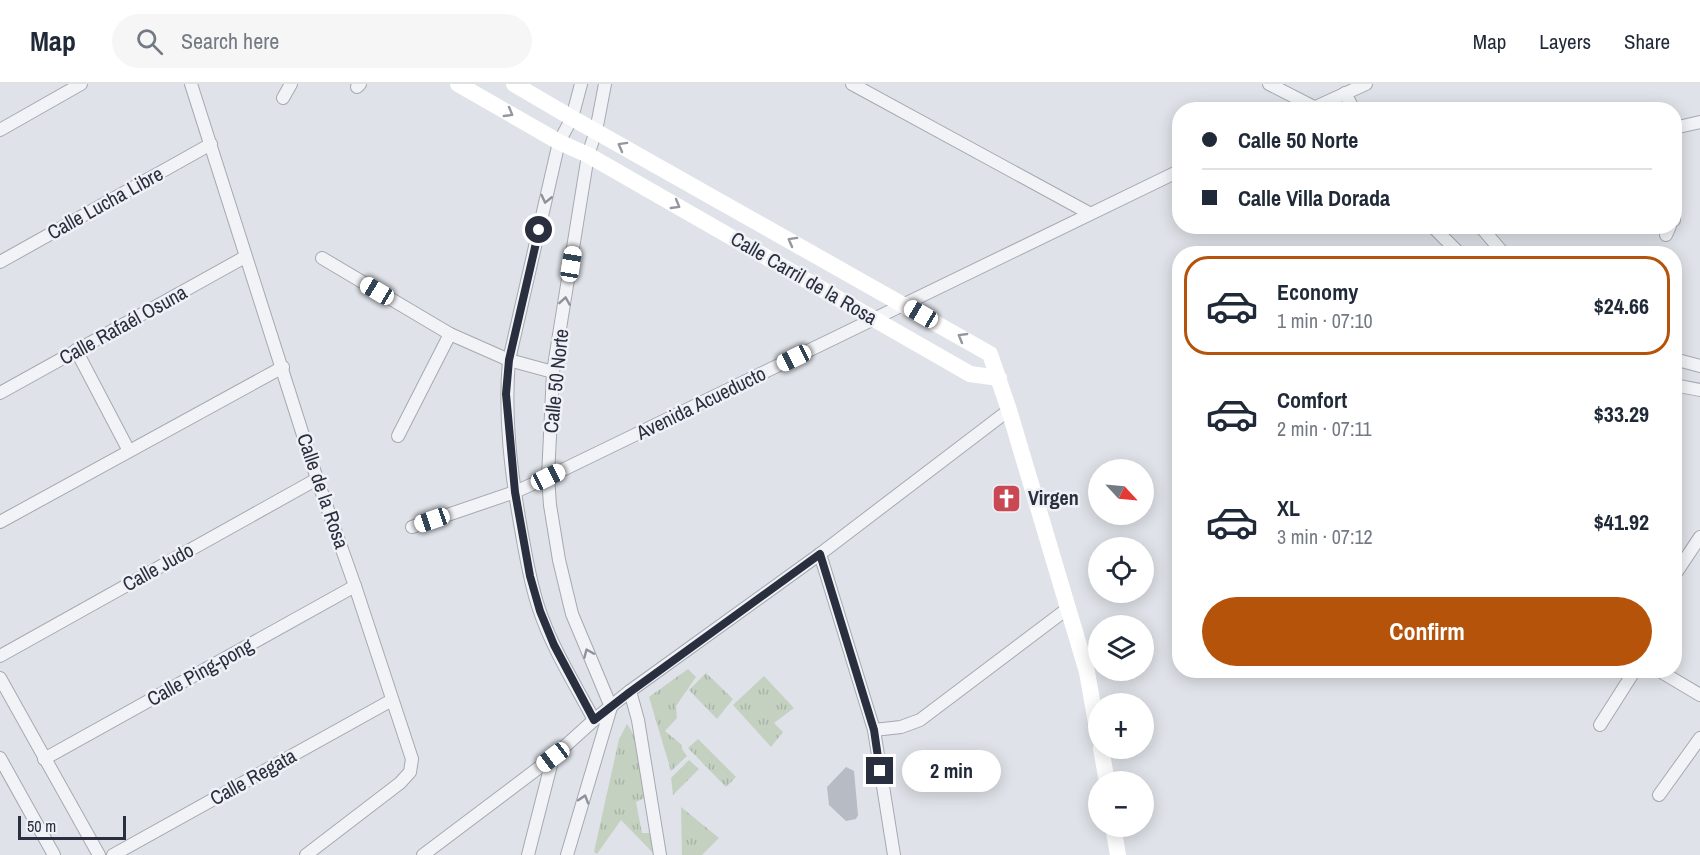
<!DOCTYPE html>
<html lang="en">
<head>
<meta charset="utf-8">
<style>
  :root { --surface:#fff; --page:#f6f6f7; --text:#1f2937; --muted:#747a83; --line:#e0e1e3; --accent:#b45309 }
  body { margin:0; font-family:"Archivo Narrow",sans-serif; background:var(--page); color:var(--text); height:100vh; display:flex; flex-direction:column; font-size:22px; white-space:nowrap }
  * { box-sizing:border-box; margin:0 }
  p { font-size:20px; color:var(--muted) }
  .icon { flex:none; width:33px; height:33px; fill:none; stroke:currentColor; stroke-width:2; stroke-linecap:round; stroke-linejoin:round }
  .map { position:relative; flex:1; overflow:hidden }
  .details { position:absolute; left:1172px; top:162px; width:510px; height:432px; display:flex; flex-direction:column; background:var(--surface); border-radius:24px; box-shadow:0 3px 15px #0003 }
  .details>* { flex:none }
  .banner { position:absolute; left:1172px; top:18px; width:510px; height:132px; border-radius:24px; box-shadow:0 3px 15px #0003; display:grid; align-content:center; height:132px; padding:0 30px; background:var(--surface) }
  .needle { width:39px; rotate:116deg }
  .tools { position:absolute; left:1088px; top:375px; display:grid; gap:12px }
  .tools a { display:grid; place-items:center; width:66px; height:66px; border-radius:50%; background:var(--surface); box-shadow:0 3px 15px #0003; font-size:30px }
  .scale { position:absolute; left:18px; bottom:15px; width:108px; box-sizing:border-box; padding-left:6px; border:3px solid #292f3e; border-top:0; font-size:16px; line-height:21px; white-space:nowrap; color:#292f3e; -webkit-text-stroke:4px #eff1f6; paint-order:stroke }
  .end { position:absolute; width:27px; height:27px; margin:-14px; border:8px solid #292f3e; background:#fff; box-shadow:0 0 0 3px #fff }
  .from { border-radius:50% }
  .bubble { position:absolute; height:42px; border-radius:21px; background:var(--surface); box-shadow:0 3px 15px #0003; font-size:20px; font-weight:700; line-height:42px; text-align:center }
  .car { position:absolute; width:18px; height:36px; margin:-18px -9px; border-radius:8px; box-shadow:0 0 4px 2px #0007; background:linear-gradient(#fff 24%,#345 0 40%,#fff 0 76%,#345 0 86%,#fff 0) }
  .banner b { display:flex; align-items:center; gap:21px; height:57px; font-size:22px }
  .banner b+b { border-top:2px solid var(--line) }
  .banner i { width:15px; height:15px; background:var(--text) }
  ul { padding:10px 0 0; list-style:none }
  li { display:flex; align-items:center; gap:18px; height:99px; margin:0 12px 9px; padding:0 18px; border:3px solid transparent; border-radius:24px }
  li div { flex:1 }
  li b { display:block; font-size:22px }
  li em { font-style:normal; font-weight:700 }
  li.current { border-color:var(--accent) }
  li>.icon { width:54px; height:54px; stroke-width:1.5 }
  .primary-button { display:flex; gap:12px; margin-top:auto; padding:12px 30px }
  .primary-button a { flex:1; height:69px; border-radius:36px; background:var(--accent); color:#fff; font-size:24px; font-weight:700; line-height:69px; text-align:center }
  header { display:flex; align-items:center; gap:36px; box-sizing:border-box; height:84px; padding:0 30px; background:var(--surface); border-bottom:2px solid var(--line) }
  header strong { font-size:28px }
  nav { display:flex; gap:33px; margin-inline-start:auto; font-size:21px }
  .search { width:420px; height:54px; background:var(--page); display:flex; align-items:center; gap:15px; box-sizing:border-box; padding:0 21px; border-radius:33px; color:var(--muted); font-size:22px }
  .map>svg:first-child { display:block }
  .grass { fill:url(#grass-tufts) }
  .building { fill:#b7bbc4 }
  .lines { fill:none; stroke-linecap:round; stroke-linejoin:round }
  .street-casing { stroke:#a5a9b2; stroke-width:14 }
  .street { stroke:#f2f3f6; stroke-width:12 }
  .secondary { stroke:#fff; stroke-width:16 }
  .oneway { stroke:#94979e }
  .oneway2 { stroke:#8e919a }
  .route { stroke:#292f3e; stroke-width:8 }
  .labels { text-anchor:middle; stroke-width:5; stroke-linejoin:round; paint-order:stroke }
  .street-label { font-size:20px; fill:#292f3e; stroke:#eff1f6 }
  .poi-label { font-size:20px; font-weight:bold; fill:#292f3e; stroke:#eff1f6; text-anchor:start }
</style>
</head>
<body>
<header>
<strong>Map</strong>
<div class="search"><svg class="icon" aria-label="search" viewBox="0 0 24 24"><circle cx="10" cy="10" r="6"/><path d="M15 15l6 6"/></svg>Search here</div>
<nav><a>Map</a><a>Layers</a><a>Share</a></nav>
</header>
<div class="map">
<svg width="1700" height="771" viewBox="0 0 1700 771">
  <defs>
    <pattern id="grass-tufts" width="24" height="20" patternUnits="userSpaceOnUse" patternTransform="scale(1.5)"><rect width="24" height="20" fill="#c4d1c1"/><path d="M3 7l-1-3M5 7V3M7 7l1-3M15 17l-1-3M17 17v-4M19 17l1-3" fill="none" stroke="#a8b4a7"/></pattern>
  </defs>
  <rect width="100%" height="100%" fill="#dfe2e8"/>
  <g class="grass">
    <path d="M688,585L696,593L676,622L677,634L665,647L682,661V665L687,672L671,687L649,613Z"/>
    <path d="M706,589L733,615L717,635L689,606Z"/>
    <path d="M764,592L794,624L774,639L783,648L771,663L733,621Z"/>
    <path d="M627,640L648,674L647,713L636,718L642,749H651L654,770L621,736L597,770L594,768L619,655Z"/>
    <path d="M698,655L736,693L726,703L688,664Z"/>
    <path d="M689,676L699,685L673,711L671,694Z"/>
    <path d="M681,723L719,754L702,771H682Z"/>
  </g>
  <path class="building" d="M846,683L854,687L858,731L856,735L846,737L829,721L827,703Z"/>
  <g class="lines">
    <defs>
      <g id="street">
        <path d="M191,0L317,395L355,502L412,675L410,688L400,699L306,771"/>
        <path d="M581,0L572,34L559,58L509,276C504,333 511,389 521,445C526,472 530,499 539,525C552,564 575,600 594,636"/>
        <path d="M605,0L596,47L588,71L553,288L548,393L550,421L559,476L572,530L611,623"/>
        <path d="M852,0L1089,129"/>
        <path d="M1269,0L1314,23"/>
        <path d="M357,3L360,0"/>
        <path d="M1345,9L1354,26"/>
        <path d="M283,14L291,0"/>
        <path d="M1309,26L1366,0"/>
        <path d="M1674,44L1700,38"/>
        <path d="M0,46L81,0"/>
        <path d="M1674,122V136"/>
        <path d="M1432,142L1460,170"/>
        <path d="M1480,142L1504,170"/>
        <path d="M1666,151L1670,142"/>
        <path d="M322,174L450,250L509,276L553,288"/>
        <path d="M0,178L211,60"/>
        <path d="M76,266L129,367"/>
        <path d="M1674,275L1700,282"/>
        <path d="M1674,301L1700,306"/>
        <path d="M0,309L245,173"/>
        <path d="M398,352L450,250"/>
        <path d="M0,438L283,283"/>
        <path d="M412,443L515,408L548,393L1179,87"/>
        <path d="M820,470L874,646L894,771"/>
        <path d="M1674,492L1700,453"/>
        <path d="M0,572L317,395"/>
        <path d="M1658,586L1700,611"/>
        <path d="M0,594L99,771"/>
        <path d="M630,607L638,636L660,771"/>
        <path d="M1600,641L1635,586"/>
        <path d="M874,646L901,643L920,636L1067,525"/>
        <path d="M0,674L54,771"/>
        <path d="M44,675L355,502"/>
        <path d="M1659,711L1700,654"/>
        <path d="M113,771L392,616"/>
        <path d="M423,771L553,673L594,636L630,607L820,470L1009,326"/>
        <path d="M528,771L553,673"/>
        <path d="M567,771L611,623"/>
      </g>
    </defs>
    <use href="#street" class="street-casing"/>
    <use href="#street" class="street"/>
    <g class="secondary">
      <path d="M458,0L559,58L588,71L970,290L999,294"/>
      <path d="M514,0L572,34L990,270L1009,326L1087,588L1098,650"/>
      <path d="M1101,664L1107,698"/>
      <path d="M1113,742L1118,771"/>
    </g>
  </g>
  <defs><path id="oneway-chevron" d="M-2-3.5L2.5 0L-2 3.5" fill="none" stroke-width="1.6" stroke-linecap="round" stroke-linejoin="round" transform="scale(1.5)"/></defs>
  <g class="oneway">
    <use href="#oneway-chevron" transform="translate(509 29) rotate(30)"/>
    <use href="#oneway-chevron" transform="translate(622 62) rotate(-151)"/>
    <use href="#oneway-chevron" transform="translate(676 121) rotate(30)"/>
    <use href="#oneway-chevron" transform="translate(792 157) rotate(-151)"/>
    <use href="#oneway-chevron" transform="translate(962 253) rotate(-150)"/>
  </g>
  <g class="oneway2">
    <use href="#oneway-chevron" transform="translate(546 115) rotate(103)"/>
    <use href="#oneway-chevron" transform="translate(565 217) rotate(-81)"/>
    <use href="#oneway-chevron" transform="translate(588 569) rotate(-113)"/>
    <use href="#oneway-chevron" transform="translate(584 715) rotate(-73)"/>
  </g>
  <g class="lines">
    <path class="route" d="M539,146L509,276L506,310L515,408L530,492L540,527L554,561L594,636L630,608L820,470L874,646L880,687"/>
  </g>
  <defs>
    <symbol id="church-square" viewBox="-11 -11 22 22"><rect x="-9" y="-9" width="18" height="18" rx="4" fill="#c84953" stroke="#eff1f6"/><path d="M-1.2-6h2.4v3.5h3.3v2.4h-3.3V6h-2.4V-.1h-3.3v-2.4h3.3Z" fill="#fff"/></symbol>
  </defs>
  <g fill-rule="evenodd">
    <use href="#church-square" x="990" y="398" width="33" height="33"/>
  </g>
  <g class="labels">
    <g class="street-label">
      <text transform="translate(105 119) rotate(-29)" y="7">Calle Lucha Libre</text>
      <text transform="translate(804 194) rotate(30)" y="7">Calle Carril de la Rosa</text>
      <text transform="translate(123 241) rotate(-29)" y="7">Calle Rafaél Osuna</text>
      <text transform="translate(556 297) rotate(-84)" y="7">Calle 50 Norte</text>
      <text transform="translate(701 319) rotate(-26)" y="7">Avenida Acueducto</text>
      <text transform="translate(323 407) rotate(71)" y="7">Calle de la Rosa</text>
      <text transform="translate(158 483) rotate(-29)" y="7">Calle Judo</text>
      <text transform="translate(200 588) rotate(-29)" y="7">Calle Ping-pong</text>
      <text transform="translate(253 693) rotate(-29)" y="7">Calle Regata</text>
    </g>
    <g class="poi-label">
      <text x="1028" y="421">Virgen</text>
    </g>
  </g>
</svg>
<div class="tools">
<a><svg class="needle" viewBox="-14 -14 28 28"><path d="M0-13l5 13h-10z" fill="#e53935"/><path d="M0 13l5-13h-10z" fill="#747a83"/></svg></a>
<a><svg class="icon" aria-label="locate" viewBox="0 0 24 24"><circle cx="12" cy="12" r="6"/><path d="M12 2v4M12 18v4M2 12h4M18 12h4"/></svg></a>
<a><svg class="icon" aria-label="layers" viewBox="0 0 24 24"><path d="M12 4l9 5-9 5-9-5zM3 14l9 5 9-5"/></svg></a>
<a>+</a>
<a>−</a>
</div>
<div class="scale">50 m</div>
<i class="end from" style="left:539px;top:146px"></i>
<i class="end" style="left:880px;top:687px"></i>
<div class="bubble" style="left:902px;top:666px;width:99px">2 min</div>
<i class="car" style="left:571px;top:180px;rotate:9deg"></i>
<i class="car" style="left:377px;top:207px;rotate:301deg"></i>
<i class="car" style="left:921px;top:230px;rotate:300deg"></i>
<i class="car" style="left:794px;top:274px;rotate:244deg"></i>
<i class="car" style="left:548px;top:393px;rotate:64deg"></i>
<i class="car" style="left:432px;top:436px;rotate:251deg"></i>
<i class="car" style="left:553px;top:673px;rotate:233deg"></i>
<div class="banner">
<b><i class="from"></i>Calle 50 Norte</b>
<b><i></i>Calle Villa Dorada</b>
</div>
<section class="details">
<ul>
<li class="current"><svg class="icon" aria-label="car" viewBox="0 0 24 24"><path d="M5 17H2v-5l4-1 3-4h7l3 4 3 1v5h-3M9 17h6M6 11h13"/><circle cx="7" cy="17" r="2"/><circle cx="17" cy="17" r="2"/></svg><div><b>Economy</b><p>1 min · 07:10</p></div><em>$24.66</em></li>
<li><svg class="icon" aria-label="car" viewBox="0 0 24 24"><path d="M5 17H2v-5l4-1 3-4h7l3 4 3 1v5h-3M9 17h6M6 11h13"/><circle cx="7" cy="17" r="2"/><circle cx="17" cy="17" r="2"/></svg><div><b>Comfort</b><p>2 min · 07:11</p></div><em>$33.29</em></li>
<li><svg class="icon" aria-label="car" viewBox="0 0 24 24"><path d="M5 17H2v-5l4-1 3-4h7l3 4 3 1v5h-3M9 17h6M6 11h13"/><circle cx="7" cy="17" r="2"/><circle cx="17" cy="17" r="2"/></svg><div><b>XL</b><p>3 min · 07:12</p></div><em>$41.92</em></li>
</ul>
<div class="primary-button"><a>Confirm</a></div>
</section>
</div>
</body>
</html>
